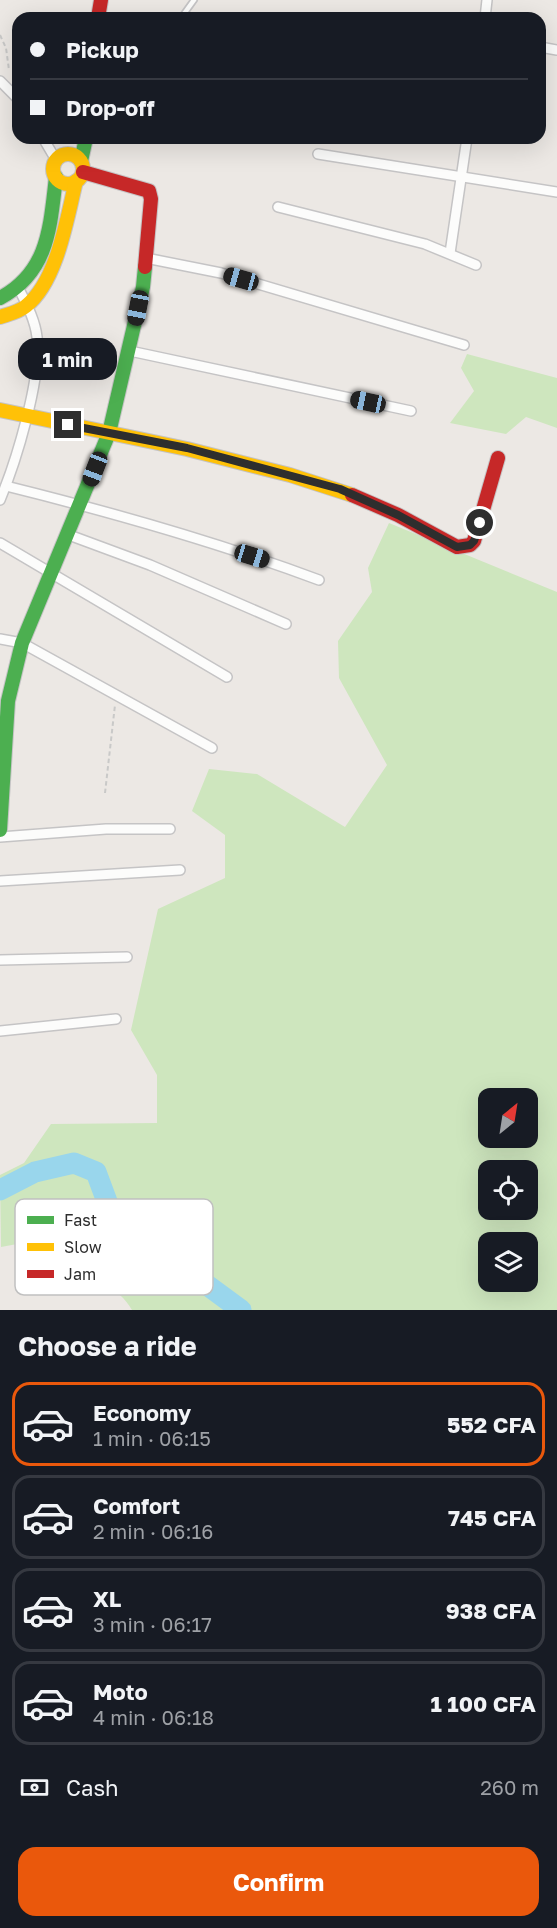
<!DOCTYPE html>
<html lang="en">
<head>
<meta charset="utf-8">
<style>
  :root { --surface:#171b24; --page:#20242c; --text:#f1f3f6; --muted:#9ea1a6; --line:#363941; --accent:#ea580c }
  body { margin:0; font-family:"Golos Text",sans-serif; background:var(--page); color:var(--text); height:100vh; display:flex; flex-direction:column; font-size:22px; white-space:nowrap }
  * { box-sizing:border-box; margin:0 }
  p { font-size:20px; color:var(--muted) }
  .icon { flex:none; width:33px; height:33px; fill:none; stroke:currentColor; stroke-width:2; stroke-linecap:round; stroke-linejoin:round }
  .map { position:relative; height:1310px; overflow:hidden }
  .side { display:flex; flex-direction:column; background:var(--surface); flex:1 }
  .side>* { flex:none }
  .hud { position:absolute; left:12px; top:12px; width:534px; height:132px; border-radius:18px; box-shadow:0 6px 24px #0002; display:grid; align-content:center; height:132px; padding:0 18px; background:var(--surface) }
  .needle { width:39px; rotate:30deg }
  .buttons { position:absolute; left:478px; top:1088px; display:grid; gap:12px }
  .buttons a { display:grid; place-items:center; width:60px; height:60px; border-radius:12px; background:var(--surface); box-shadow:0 6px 24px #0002; font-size:30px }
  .end { position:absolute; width:27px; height:27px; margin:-14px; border:8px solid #2e2e2e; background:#fff; box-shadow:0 0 0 3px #fff }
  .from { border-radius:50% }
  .bubble { position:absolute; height:42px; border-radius:18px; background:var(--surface); box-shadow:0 6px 24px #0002; font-size:20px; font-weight:700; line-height:42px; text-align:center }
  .car { position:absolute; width:18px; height:36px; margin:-18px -9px; border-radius:8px; box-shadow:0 0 4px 2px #0007; background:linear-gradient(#222 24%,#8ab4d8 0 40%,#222 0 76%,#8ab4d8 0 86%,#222 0) }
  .hud b { display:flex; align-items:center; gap:21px; height:57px; font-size:22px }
  .hud b+b { border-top:2px solid var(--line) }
  .hud i { width:15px; height:15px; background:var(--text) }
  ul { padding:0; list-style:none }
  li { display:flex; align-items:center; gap:18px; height:84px; margin:0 12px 9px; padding:0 6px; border:3px solid var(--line); border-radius:18px }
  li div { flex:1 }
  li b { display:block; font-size:22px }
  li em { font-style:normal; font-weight:700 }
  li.active { border-color:var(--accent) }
  li>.icon { width:54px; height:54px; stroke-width:1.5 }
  h2 { padding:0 18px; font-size:27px; line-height:72px }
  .pay { display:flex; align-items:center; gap:15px; height:66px; padding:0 18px; font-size:22px }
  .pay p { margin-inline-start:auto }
  .action { display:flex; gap:12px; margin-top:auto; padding:12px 18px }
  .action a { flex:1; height:69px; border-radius:18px; background:var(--accent); color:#fff; font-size:24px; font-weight:700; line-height:69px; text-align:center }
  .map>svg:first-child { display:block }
  .green { fill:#cee6be; fill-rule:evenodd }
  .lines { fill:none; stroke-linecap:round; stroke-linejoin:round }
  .river { stroke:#99d6ec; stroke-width:21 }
  .lane-casing { stroke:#c5c4c5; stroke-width:8 }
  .street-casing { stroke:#c5c4c5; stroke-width:12 }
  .fast-casing { stroke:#c5c4c5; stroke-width:16 }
  .slow-casing { stroke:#c5c4c5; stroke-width:16 }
  .jam-casing { stroke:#c5c4c5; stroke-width:16 }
  .path { stroke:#c9c9c8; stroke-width:2; stroke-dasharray:4.5 3; stroke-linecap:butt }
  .lane { stroke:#fcfcfb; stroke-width:4.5 }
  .street { stroke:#fcfcfb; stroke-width:9 }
  .fast { stroke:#4caf50; stroke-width:14 }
  .slow { stroke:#ffc107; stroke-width:14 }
  .jam { stroke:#c62828; stroke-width:14 }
  .route { stroke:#2e2e2e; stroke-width:8 }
  .key { fill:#fff; stroke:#c0c0c0; stroke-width:1.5 }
  .key-label { font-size:16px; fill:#2e2e2e }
</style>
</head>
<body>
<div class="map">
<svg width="557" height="1310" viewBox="0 0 557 1310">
  <rect width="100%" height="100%" fill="#ece8e4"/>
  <g class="green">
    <path d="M467,354L557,378V428L526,417L506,434L450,423L474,391L461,368Z"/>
    <path d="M389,523L557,592V1310H132C112,1275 78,1283 42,1283L28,1242L1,1247L0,1175L24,1163L51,1124L157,1123V1075L131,1030L158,909L225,878V835L192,811L209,769L257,774L345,827L387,765L339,678L338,641L372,592L368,568ZM489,1098H528V1137H489ZM489,1170H528V1209H489ZM489,1242H528V1281H489Z"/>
  </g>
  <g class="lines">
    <path class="river" d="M0,1190L35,1172L74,1163L96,1172L112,1215L241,1310"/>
    <defs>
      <path id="lane" d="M181,18L194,0"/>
      <g id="street">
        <path d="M485,18L487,0"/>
        <path d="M540,47L557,50"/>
        <path d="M0,81L18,99"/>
        <path d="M43,138L56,160"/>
        <path d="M318,154L557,192"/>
        <path d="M278,207L425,244L476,265"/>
        <path d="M450,253L467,138"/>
        <path d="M146,258L221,273L464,345"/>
        <path d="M130,351L411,411"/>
        <path d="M6,486C111,512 217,542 319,580"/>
        <path d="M0,500C16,462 42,377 37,337C35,320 27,305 19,289"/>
        <path d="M69,535L150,565L286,624"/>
        <path d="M0,543L227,677"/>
        <path d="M0,639L22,643L212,748"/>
        <path d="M0,837L106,829H170"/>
        <path d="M0,881L180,870"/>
        <path d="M0,960L127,957"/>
        <path d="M0,1031L116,1019"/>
      </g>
      <g id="fast">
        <path d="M81,161L86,138"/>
        <path d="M0,298C49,272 50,227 56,177"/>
        <path d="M0,830L8,701L22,643L109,433L143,287L145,267"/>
      </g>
      <g id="slow">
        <circle cx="68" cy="169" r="15"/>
        <path d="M0,317C9,314 19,312 26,306C57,282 67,218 76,181"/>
        <path d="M0,410L187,449L290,475L352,495"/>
      </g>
      <g id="jam">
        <path d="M98,18L101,0"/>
        <path d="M83,172L149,191L151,199L145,267"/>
        <path d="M352,495L398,515L457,547L470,545L474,541L498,458"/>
      </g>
    </defs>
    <use href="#lane" class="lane-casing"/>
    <use href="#street" class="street-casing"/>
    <use href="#fast" class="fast-casing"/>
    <use href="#slow" class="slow-casing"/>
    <use href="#jam" class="jam-casing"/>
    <g class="path">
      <path d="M0,35L6,48L9,70"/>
      <path d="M105,793L115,705"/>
    </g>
    <use href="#lane" class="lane"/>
    <use href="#street" class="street"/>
    <use href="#fast" class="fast"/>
    <use href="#slow" class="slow"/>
    <use href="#jam" class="jam"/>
  </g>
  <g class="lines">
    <path class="route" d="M68,425L187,448L340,489L398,515L457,547L470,545L474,541L480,523"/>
  </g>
  <rect x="15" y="1199" width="198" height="96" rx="9" class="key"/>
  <rect x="27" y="1216" width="27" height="8" fill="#4caf50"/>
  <rect x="27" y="1243" width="27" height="8" fill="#ffc107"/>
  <rect x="27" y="1270" width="27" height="8" fill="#c62828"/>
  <g class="key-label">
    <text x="64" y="1226">Fast</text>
    <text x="64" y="1253">Slow</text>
    <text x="64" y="1280">Jam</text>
  </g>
</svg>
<div class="buttons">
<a><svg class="needle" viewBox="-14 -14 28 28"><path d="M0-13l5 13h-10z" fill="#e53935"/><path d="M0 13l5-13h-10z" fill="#9ea1a6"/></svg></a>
<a><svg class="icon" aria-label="locate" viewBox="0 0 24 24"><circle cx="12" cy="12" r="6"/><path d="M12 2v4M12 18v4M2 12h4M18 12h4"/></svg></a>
<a><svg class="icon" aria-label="layers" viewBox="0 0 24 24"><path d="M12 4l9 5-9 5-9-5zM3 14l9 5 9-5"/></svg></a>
</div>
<i class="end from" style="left:480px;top:523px"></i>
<i class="end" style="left:68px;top:425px"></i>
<div class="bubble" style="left:18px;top:338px;width:99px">1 min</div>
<i class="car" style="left:241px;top:279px;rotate:286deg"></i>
<i class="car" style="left:138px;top:308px;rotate:191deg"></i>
<i class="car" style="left:368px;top:402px;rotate:282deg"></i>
<i class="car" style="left:95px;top:469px;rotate:201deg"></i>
<i class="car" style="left:252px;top:556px;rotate:107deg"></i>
<div class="hud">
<b><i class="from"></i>Pickup</b>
<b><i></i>Drop-off</b>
</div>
</div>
<section class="side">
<h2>Choose a ride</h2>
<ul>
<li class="active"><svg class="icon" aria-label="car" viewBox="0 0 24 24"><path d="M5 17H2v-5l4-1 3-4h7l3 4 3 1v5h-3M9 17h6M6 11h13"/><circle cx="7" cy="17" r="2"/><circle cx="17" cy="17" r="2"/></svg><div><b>Economy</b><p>1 min · 06:15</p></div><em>552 CFA</em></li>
<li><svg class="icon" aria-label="car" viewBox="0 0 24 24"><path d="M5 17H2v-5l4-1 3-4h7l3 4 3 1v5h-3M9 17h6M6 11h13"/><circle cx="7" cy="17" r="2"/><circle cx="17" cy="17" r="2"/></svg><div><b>Comfort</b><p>2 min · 06:16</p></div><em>745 CFA</em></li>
<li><svg class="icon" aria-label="car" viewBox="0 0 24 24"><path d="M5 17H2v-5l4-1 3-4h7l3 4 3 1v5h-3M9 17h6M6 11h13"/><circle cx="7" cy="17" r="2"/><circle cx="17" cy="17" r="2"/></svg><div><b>XL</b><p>3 min · 06:17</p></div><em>938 CFA</em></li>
<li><svg class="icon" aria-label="car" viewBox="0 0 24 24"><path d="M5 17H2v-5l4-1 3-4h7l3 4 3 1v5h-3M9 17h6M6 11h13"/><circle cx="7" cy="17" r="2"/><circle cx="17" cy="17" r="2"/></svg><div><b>Moto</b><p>4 min · 06:18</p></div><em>1 100 CFA</em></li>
</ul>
<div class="pay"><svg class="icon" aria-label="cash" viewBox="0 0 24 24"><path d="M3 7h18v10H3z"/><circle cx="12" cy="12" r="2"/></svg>Cash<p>260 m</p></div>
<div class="action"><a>Confirm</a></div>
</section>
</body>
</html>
